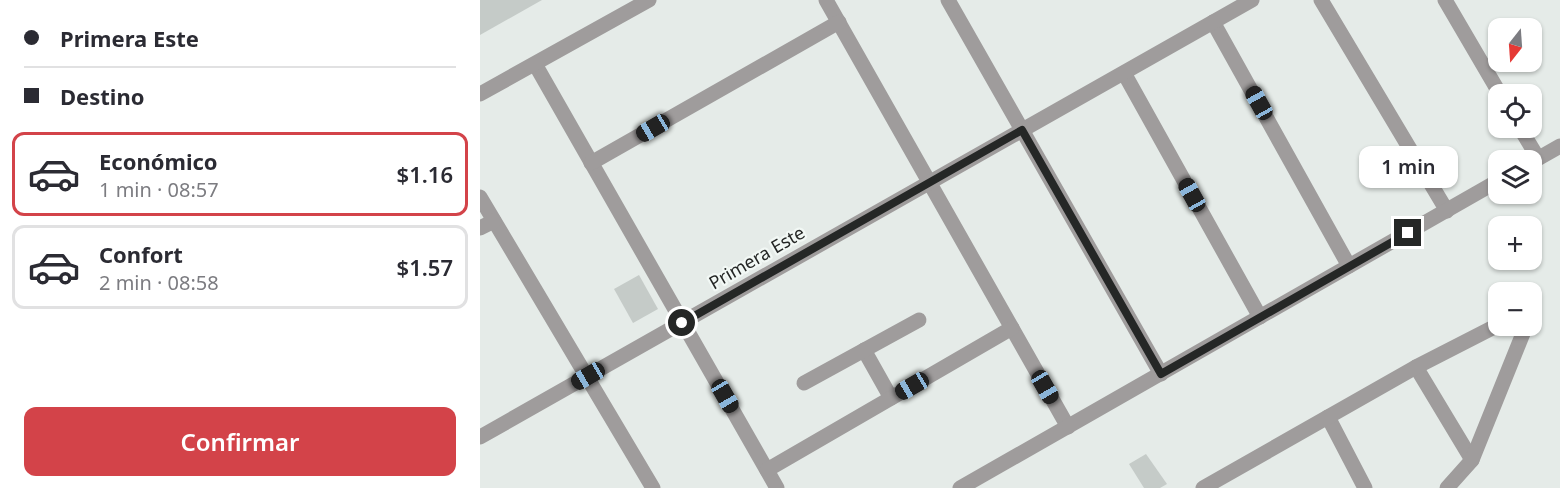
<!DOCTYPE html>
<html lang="es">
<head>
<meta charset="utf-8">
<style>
  :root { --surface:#fff; --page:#f2f2f3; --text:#2b2b33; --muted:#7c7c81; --line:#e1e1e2; --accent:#d34349 }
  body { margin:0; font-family:"Noto Sans",sans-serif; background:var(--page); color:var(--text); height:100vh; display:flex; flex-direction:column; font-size:22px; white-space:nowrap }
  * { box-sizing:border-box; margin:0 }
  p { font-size:20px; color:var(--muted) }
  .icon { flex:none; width:33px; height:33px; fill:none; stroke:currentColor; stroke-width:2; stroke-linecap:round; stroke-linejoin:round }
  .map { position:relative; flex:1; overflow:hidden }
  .panel { display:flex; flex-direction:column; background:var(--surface); width:480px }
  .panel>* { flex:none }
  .hud { display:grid; align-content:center; height:132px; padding:0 24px; background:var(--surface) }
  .needle { width:39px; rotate:197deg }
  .tools { position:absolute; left:1008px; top:18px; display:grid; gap:12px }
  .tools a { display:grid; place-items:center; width:54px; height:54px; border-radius:12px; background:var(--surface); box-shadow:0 2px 4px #0004; font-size:30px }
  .end { position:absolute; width:27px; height:27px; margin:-14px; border:8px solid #252726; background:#fff; box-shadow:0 0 0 3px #fff }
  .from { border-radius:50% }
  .bubble { position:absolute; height:42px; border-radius:12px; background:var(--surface); box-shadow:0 2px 4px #0004; font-size:20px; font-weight:600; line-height:42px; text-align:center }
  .car { position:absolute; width:18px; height:36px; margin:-18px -9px; border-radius:8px; box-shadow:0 0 4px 2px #0007; background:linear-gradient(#222 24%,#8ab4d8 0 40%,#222 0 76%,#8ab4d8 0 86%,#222 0) }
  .hud b { display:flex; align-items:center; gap:21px; height:57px; font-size:22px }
  .hud b+b { border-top:2px solid var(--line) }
  .hud i { width:15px; height:15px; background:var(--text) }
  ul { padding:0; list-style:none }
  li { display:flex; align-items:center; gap:18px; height:84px; margin:0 12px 9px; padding:0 12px; border:3px solid var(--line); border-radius:12px }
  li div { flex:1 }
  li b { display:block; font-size:22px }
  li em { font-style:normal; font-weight:600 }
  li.on { border-color:var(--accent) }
  li>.icon { width:54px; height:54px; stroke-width:1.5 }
  .button { display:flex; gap:12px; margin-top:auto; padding:12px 24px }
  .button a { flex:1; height:69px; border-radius:12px; background:var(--accent); color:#fff; font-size:24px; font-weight:600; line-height:69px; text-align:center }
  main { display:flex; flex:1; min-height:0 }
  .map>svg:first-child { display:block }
  .building { fill:#c5cbc8 }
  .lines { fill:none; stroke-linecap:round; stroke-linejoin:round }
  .minor { stroke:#9f9c9c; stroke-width:15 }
  .route { stroke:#252726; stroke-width:8 }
  .labels { text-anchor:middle; stroke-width:4.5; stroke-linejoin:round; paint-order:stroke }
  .street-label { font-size:18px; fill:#252726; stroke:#f2f8f5 }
</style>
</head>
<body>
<main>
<section class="panel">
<div class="hud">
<b><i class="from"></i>Primera Este</b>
<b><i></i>Destino</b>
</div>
<ul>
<li class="on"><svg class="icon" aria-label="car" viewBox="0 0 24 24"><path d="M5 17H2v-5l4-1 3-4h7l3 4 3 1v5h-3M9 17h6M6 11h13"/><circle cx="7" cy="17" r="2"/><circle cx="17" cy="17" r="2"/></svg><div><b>Económico</b><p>1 min · 08:57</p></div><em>$1.16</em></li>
<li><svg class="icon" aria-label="car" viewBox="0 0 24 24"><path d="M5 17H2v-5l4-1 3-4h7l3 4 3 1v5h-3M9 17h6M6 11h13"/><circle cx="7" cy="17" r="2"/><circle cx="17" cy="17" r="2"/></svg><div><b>Confort</b><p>2 min · 08:58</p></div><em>$1.57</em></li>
</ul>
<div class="button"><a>Confirmar</a></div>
</section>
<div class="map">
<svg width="1080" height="488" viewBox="0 0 1080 488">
  <rect width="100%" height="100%" fill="#e5ebe8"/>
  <g class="building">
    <path d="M0,0H62L0,35Z"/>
    <path d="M159,275L178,309L153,323L134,289Z"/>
    <path d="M666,454L687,484L680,488H664L649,464Z"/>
  </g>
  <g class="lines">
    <g class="minor">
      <path d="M346,0L588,427"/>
      <path d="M468,0L681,374"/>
      <path d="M841,0L967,211"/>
      <path d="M965,0L1020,94"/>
      <path d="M733,22L869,266"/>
      <path d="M55,64L297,488"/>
      <path d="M644,73L780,317"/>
      <path d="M0,94L169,0"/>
      <path d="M1040,128L1058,158"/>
      <path d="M1052,162L1080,146"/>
      <path d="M111,163L359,22"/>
      <path d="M0,197L173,488"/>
      <path d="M0,228L14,221"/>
      <path d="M384,350L411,398"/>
      <path d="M936,367L992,460"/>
      <path d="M324,383L439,320"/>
      <path d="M848,417L885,488"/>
      <path d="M0,437L772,0"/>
      <path d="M287,470L532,328"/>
      <path d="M480,488L1018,181"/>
      <path d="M723,488L936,367L1018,325"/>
      <path d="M967,488L992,460L1046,326"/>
    </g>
  </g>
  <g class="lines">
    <path class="route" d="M202,323L542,130L681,374L928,233"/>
  </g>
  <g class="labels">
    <g class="street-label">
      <text transform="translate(277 258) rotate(-30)" y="6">Primera Este</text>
    </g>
  </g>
</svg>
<div class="tools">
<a><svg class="needle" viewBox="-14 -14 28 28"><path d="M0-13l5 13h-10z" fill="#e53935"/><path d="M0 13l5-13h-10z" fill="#7c7c81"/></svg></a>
<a><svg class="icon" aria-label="locate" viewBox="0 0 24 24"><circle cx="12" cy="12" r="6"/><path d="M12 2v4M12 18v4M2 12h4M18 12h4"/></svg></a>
<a><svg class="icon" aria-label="layers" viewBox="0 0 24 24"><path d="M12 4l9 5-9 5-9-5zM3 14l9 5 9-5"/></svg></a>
<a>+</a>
<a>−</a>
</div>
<i class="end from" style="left:202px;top:323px"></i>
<i class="end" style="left:928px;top:233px"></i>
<div class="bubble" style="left:879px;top:146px;width:99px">1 min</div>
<i class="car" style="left:779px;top:103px;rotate:331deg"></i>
<i class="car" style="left:173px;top:128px;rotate:240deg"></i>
<i class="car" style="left:712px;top:195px;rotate:331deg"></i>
<i class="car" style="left:108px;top:376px;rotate:240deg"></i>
<i class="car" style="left:432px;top:386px;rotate:240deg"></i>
<i class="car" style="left:565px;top:387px;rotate:150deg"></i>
<i class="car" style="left:245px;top:396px;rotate:150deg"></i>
</div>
</main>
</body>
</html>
